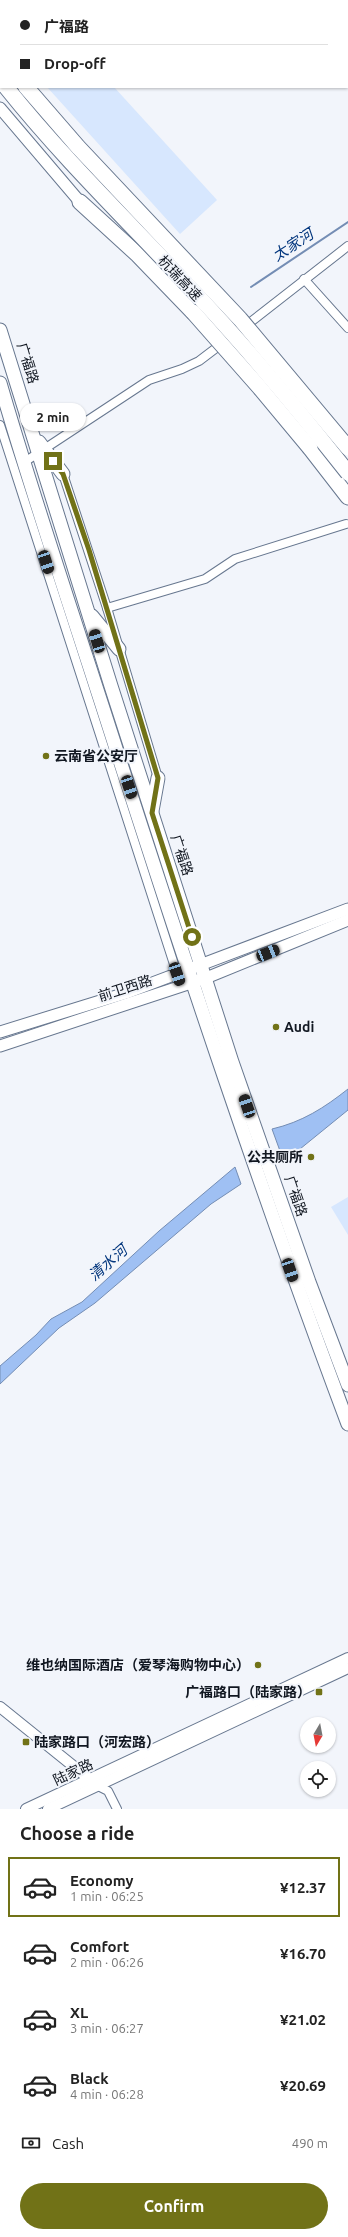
<!DOCTYPE html>
<html lang="en">
<head>
<meta charset="utf-8">
<style>
  :root { --surface:#fff; --page:#f6f6f6; --text:#222; --muted:#767676; --line:#e0e0e0; --accent:#717217 }
  body { margin:0; font-family:Ubuntu,"Noto Sans SC",sans-serif; background:var(--page); color:var(--text); height:100vh; display:flex; flex-direction:column; font-size:15px; white-space:nowrap }
  * { box-sizing:border-box; margin:0 }
  p { font-size:13px; color:var(--muted) }
  .icon { flex:none; width:22px; height:22px; fill:none; stroke:currentColor; stroke-width:2; stroke-linecap:round; stroke-linejoin:round }
  .map { position:relative; height:1809px; overflow:hidden }
  .side { display:flex; flex-direction:column; background:var(--surface); flex:1 }
  .side>* { flex:none }
  .guide { position:absolute; left:0px; top:0px; width:348px; height:88px; box-shadow:0 1px 3px #0004; display:grid; align-content:center; height:88px; padding:0 20px; background:var(--surface) }
  .needle { width:26px; rotate:190deg }
  .buttons { position:absolute; left:300px; top:1717px; display:grid; gap:8px }
  .buttons a { display:grid; place-items:center; width:36px; height:36px; border-radius:50%; background:var(--surface); box-shadow:0 1px 3px #0004; font-size:20px }
  .end { position:absolute; width:18px; height:18px; margin:-9px; border:5px solid #717217; background:#fff; box-shadow:0 0 0 2px #fff }
  .from { border-radius:50% }
  .bubble { position:absolute; height:28px; border-radius:14px; background:var(--surface); box-shadow:0 1px 3px #0004; font-size:13px; font-weight:700; line-height:28px; text-align:center }
  .car { position:absolute; width:12px; height:24px; margin:-12px -6px; border-radius:5px; box-shadow:0 0 3px 1px #0007; background:linear-gradient(#222 24%,#8ab4d8 0 40%,#222 0 76%,#8ab4d8 0 86%,#222 0) }
  .guide b { display:flex; align-items:center; gap:14px; height:38px; font-size:15px }
  .guide b+b { border-top:1px solid var(--line) }
  .guide i { width:10px; height:10px; background:var(--text) }
  ul { padding:0; list-style:none }
  li { display:flex; align-items:center; gap:12px; height:60px; margin:0 8px 6px; padding:0 12px; border:2px solid transparent; border-radius:0px }
  li div { flex:1 }
  li b { display:block; font-size:15px }
  li em { font-style:normal; font-weight:700 }
  li.active { border-color:var(--accent) }
  li>.icon { width:36px; height:36px; stroke-width:1.5 }
  h2 { padding:0 20px; font-size:18px; line-height:48px }
  .pay { display:flex; align-items:center; gap:10px; height:44px; padding:0 20px; font-size:15px }
  .pay p { margin-inline-start:auto }
  .cta { display:flex; gap:8px; margin-top:auto; padding:8px 20px }
  .cta a { flex:1; height:46px; border-radius:24px; background:var(--accent); color:#fff; font-size:16px; font-weight:700; line-height:46px; text-align:center }
  .map>svg:first-child { display:block }
  .green { fill:#d7e7fe }
  .water { fill:#9fc0f3; stroke:#748db4 }
  .lines { fill:none; stroke-linecap:round; stroke-linejoin:round }
  .stream { stroke:#748db4; stroke-width:2 }
  .minor-casing { stroke:#67778f; stroke-width:10 }
  .tertiary-casing { stroke:#67778f; stroke-width:12 }
  .secondary-casing { stroke:#67778f; stroke-width:13 }
  .primary-casing { stroke:#67778f; stroke-width:15 }
  .motorway-casing { stroke:#67778f; stroke-width:17 }
  .minor { stroke:#fff; stroke-width:8 }
  .tertiary { stroke:#fff; stroke-width:10 }
  .secondary { stroke:#fff; stroke-width:11 }
  .primary { stroke:#fff; stroke-width:13 }
  .motorway { stroke:#fff; stroke-width:15 }
  .motorway-bridge-casing { stroke:#67778f; stroke-width:17; stroke-linecap:butt }
  .motorway-bridge { stroke:#fff; stroke-width:15 }
  .route { stroke:#717217; stroke-width:5 }
  .poi-dot { fill:#717217; stroke:#f2f5fb; stroke-width:1.5 }
  .labels { text-anchor:middle; stroke-width:4; stroke-linejoin:round; paint-order:stroke }
  .street-label { font-size:14px; fill:#111721; stroke:#f2f5fb }
  .poi-label { font-size:14px; font-weight:bold; fill:#111721; stroke:#f2f5fb; text-anchor:start }
  .water-label { font-size:15px; font-style:italic; fill:#04377e; stroke:#f2f5fb }
</style>
</head>
<body>
<div class="map">
<svg width="348" height="1809" viewBox="0 0 348 1809">
  <rect width="100%" height="100%" fill="#f2f5fb"/>
  <g class="green">
    <path d="M0,0H41L1,1V30Z"/>
    <path d="M47,87H114L217,200L180,234Z"/>
    <path d="M348,1197V1235L331,1207Z"/>
  </g>
  <g class="water">
    <path d="M348,1089V1110L284,1162L272,1129C302,1122 324,1108 348,1089Z"/>
    <path d="M235,1167L241,1184L211,1204L95,1303L59,1328L0,1384V1366L36,1335L51,1319L82,1302L159,1231Z"/>
  </g>
  <g class="lines">
    <path class="stream" d="M251,287L348,222"/>
    <defs>
      <g id="minor">
        <path d="M268,1L269,0"/>
        <path d="M304,279L348,328"/>
        <path d="M243,328L348,246"/>
        <path d="M0,425L181,986"/>
        <path d="M23,463L149,380L182,369L199,361L224,342"/>
        <path d="M63,474L107,608L158,778"/>
        <path d="M107,608L205,579L235,559L346,524"/>
        <path d="M98,1786L108,1791L117,1809"/>
      </g>
      <g id="tertiary">
        <path d="M0,1707L93,1782"/>
        <path d="M26,1809L348,1658"/>
        <path d="M48,1809L348,1668"/>
      </g>
      <g id="secondary">
        <path d="M0,108L80,202"/>
        <path d="M0,1032L126,993L348,909"/>
        <path d="M0,1046L206,978L348,920"/>
      </g>
      <g id="primary">
        <path d="M0,330L111,686L232,1062L309,1282L348,1385"/>
        <path d="M0,383C34,500 73,615 110,730C185,963 262,1195 348,1424"/>
        <path d="M39,442L63,474"/>
        <path d="M92,616L119,649"/>
        <path d="M152,811L158,778"/>
      </g>
      <g id="motorway">
        <path d="M0,53L1,55"/>
        <path d="M0,79L1,80"/>
        <path d="M80,202L138,255L193,312"/>
        <path d="M310,448L348,497"/>
      </g>
    </defs>
    <use href="#minor" class="minor-casing"/>
    <use href="#tertiary" class="tertiary-casing"/>
    <use href="#secondary" class="secondary-casing"/>
    <use href="#primary" class="primary-casing"/>
    <use href="#motorway" class="motorway-casing"/>
    <use href="#minor" class="minor"/>
    <use href="#tertiary" class="tertiary"/>
    <use href="#secondary" class="secondary"/>
    <use href="#primary" class="primary"/>
    <use href="#motorway" class="motorway"/>
    <defs>
      <g id="motorway-bridge">
        <path d="M6,87C66,162 135,228 200,298C252,354 301,413 348,473"/>
        <path d="M26,87L78,147L240,319L348,448"/>
        <path d="M193,312L260,388L310,448"/>
      </g>
    </defs>
    <use href="#motorway-bridge" class="motorway-bridge-casing"/>
    <use href="#motorway-bridge" class="motorway-bridge"/>
  </g>
  <g class="lines">
    <path class="route" d="M53,461L63,474L89,550L158,778L152,813L192,937"/>
  </g>
  <g class="poi-dot">
    <circle cx="46" cy="756" r="4"/>
    <circle cx="276" cy="1027" r="4"/>
    <circle cx="311" cy="1157" r="4"/>
    <circle cx="258" cy="1665" r="4"/>
    <rect x="315" y="1688" width="8" height="8" rx="2"/>
    <rect x="22" y="1738" width="8" height="8" rx="2"/>
  </g>
  <g class="labels">
    <g class="street-label">
      <text transform="translate(180 278) rotate(47)" y="5">杭瑞高速</text>
      <text transform="translate(28 363) rotate(73)" y="5">广福路</text>
      <text transform="translate(182 855) rotate(72)" y="5">广福路</text>
      <text transform="translate(125 988) rotate(-18)" y="5">前卫西路</text>
      <text transform="translate(296 1196) rotate(71)" y="5">广福路</text>
      <text transform="translate(73 1772) rotate(-25)" y="5">陆家路</text>
    </g>
    <g class="poi-label">
      <text x="54" y="761">云南省公安厅</text>
      <text x="284" y="1032">Audi</text>
      <text x="303" y="1162" text-anchor="end">公共厕所</text>
      <text x="250" y="1670" text-anchor="end">维也纳国际酒店（爱琴海购物中心）</text>
      <text x="311" y="1697" text-anchor="end">广福路口（陆家路）</text>
      <text x="34" y="1747">陆家路口（河宏路）</text>
    </g>
    <g class="water-label">
      <text transform="translate(293 245) rotate(-33)" y="5">太家河</text>
      <text transform="translate(108 1263) rotate(-41)" y="5">清水河</text>
    </g>
  </g>
</svg>
<div class="buttons">
<a><svg class="needle" viewBox="-14 -14 28 28"><path d="M0-13l5 13h-10z" fill="#e53935"/><path d="M0 13l5-13h-10z" fill="#767676"/></svg></a>
<a><svg class="icon" aria-label="locate" viewBox="0 0 24 24"><circle cx="12" cy="12" r="6"/><path d="M12 2v4M12 18v4M2 12h4M18 12h4"/></svg></a>
</div>
<i class="end from" style="left:192px;top:937px"></i>
<i class="end" style="left:53px;top:461px"></i>
<div class="bubble" style="left:20px;top:403px;width:66px">2 min</div>
<i class="car" style="left:46px;top:562px;rotate:162deg"></i>
<i class="car" style="left:97px;top:641px;rotate:343deg"></i>
<i class="car" style="left:129px;top:787px;rotate:162deg"></i>
<i class="car" style="left:268px;top:953px;rotate:68deg"></i>
<i class="car" style="left:177px;top:974px;rotate:161deg"></i>
<i class="car" style="left:247px;top:1106px;rotate:341deg"></i>
<i class="car" style="left:290px;top:1270px;rotate:161deg"></i>
<div class="guide">
<b><i class="from"></i>广福路</b>
<b><i></i>Drop-off</b>
</div>
</div>
<section class="side">
<h2>Choose a ride</h2>
<ul>
<li class="active"><svg class="icon" aria-label="car" viewBox="0 0 24 24"><path d="M5 17H2v-5l4-1 3-4h7l3 4 3 1v5h-3M9 17h6M6 11h13"/><circle cx="7" cy="17" r="2"/><circle cx="17" cy="17" r="2"/></svg><div><b>Economy</b><p>1 min · 06:25</p></div><em>¥12.37</em></li>
<li><svg class="icon" aria-label="car" viewBox="0 0 24 24"><path d="M5 17H2v-5l4-1 3-4h7l3 4 3 1v5h-3M9 17h6M6 11h13"/><circle cx="7" cy="17" r="2"/><circle cx="17" cy="17" r="2"/></svg><div><b>Comfort</b><p>2 min · 06:26</p></div><em>¥16.70</em></li>
<li><svg class="icon" aria-label="car" viewBox="0 0 24 24"><path d="M5 17H2v-5l4-1 3-4h7l3 4 3 1v5h-3M9 17h6M6 11h13"/><circle cx="7" cy="17" r="2"/><circle cx="17" cy="17" r="2"/></svg><div><b>XL</b><p>3 min · 06:27</p></div><em>¥21.02</em></li>
<li><svg class="icon" aria-label="car" viewBox="0 0 24 24"><path d="M5 17H2v-5l4-1 3-4h7l3 4 3 1v5h-3M9 17h6M6 11h13"/><circle cx="7" cy="17" r="2"/><circle cx="17" cy="17" r="2"/></svg><div><b>Black</b><p>4 min · 06:28</p></div><em>¥20.69</em></li>
</ul>
<div class="pay"><svg class="icon" aria-label="cash" viewBox="0 0 24 24"><path d="M3 7h18v10H3z"/><circle cx="12" cy="12" r="2"/></svg>Cash<p>490 m</p></div>
<div class="cta"><a>Confirm</a></div>
</section>
</body>
</html>
